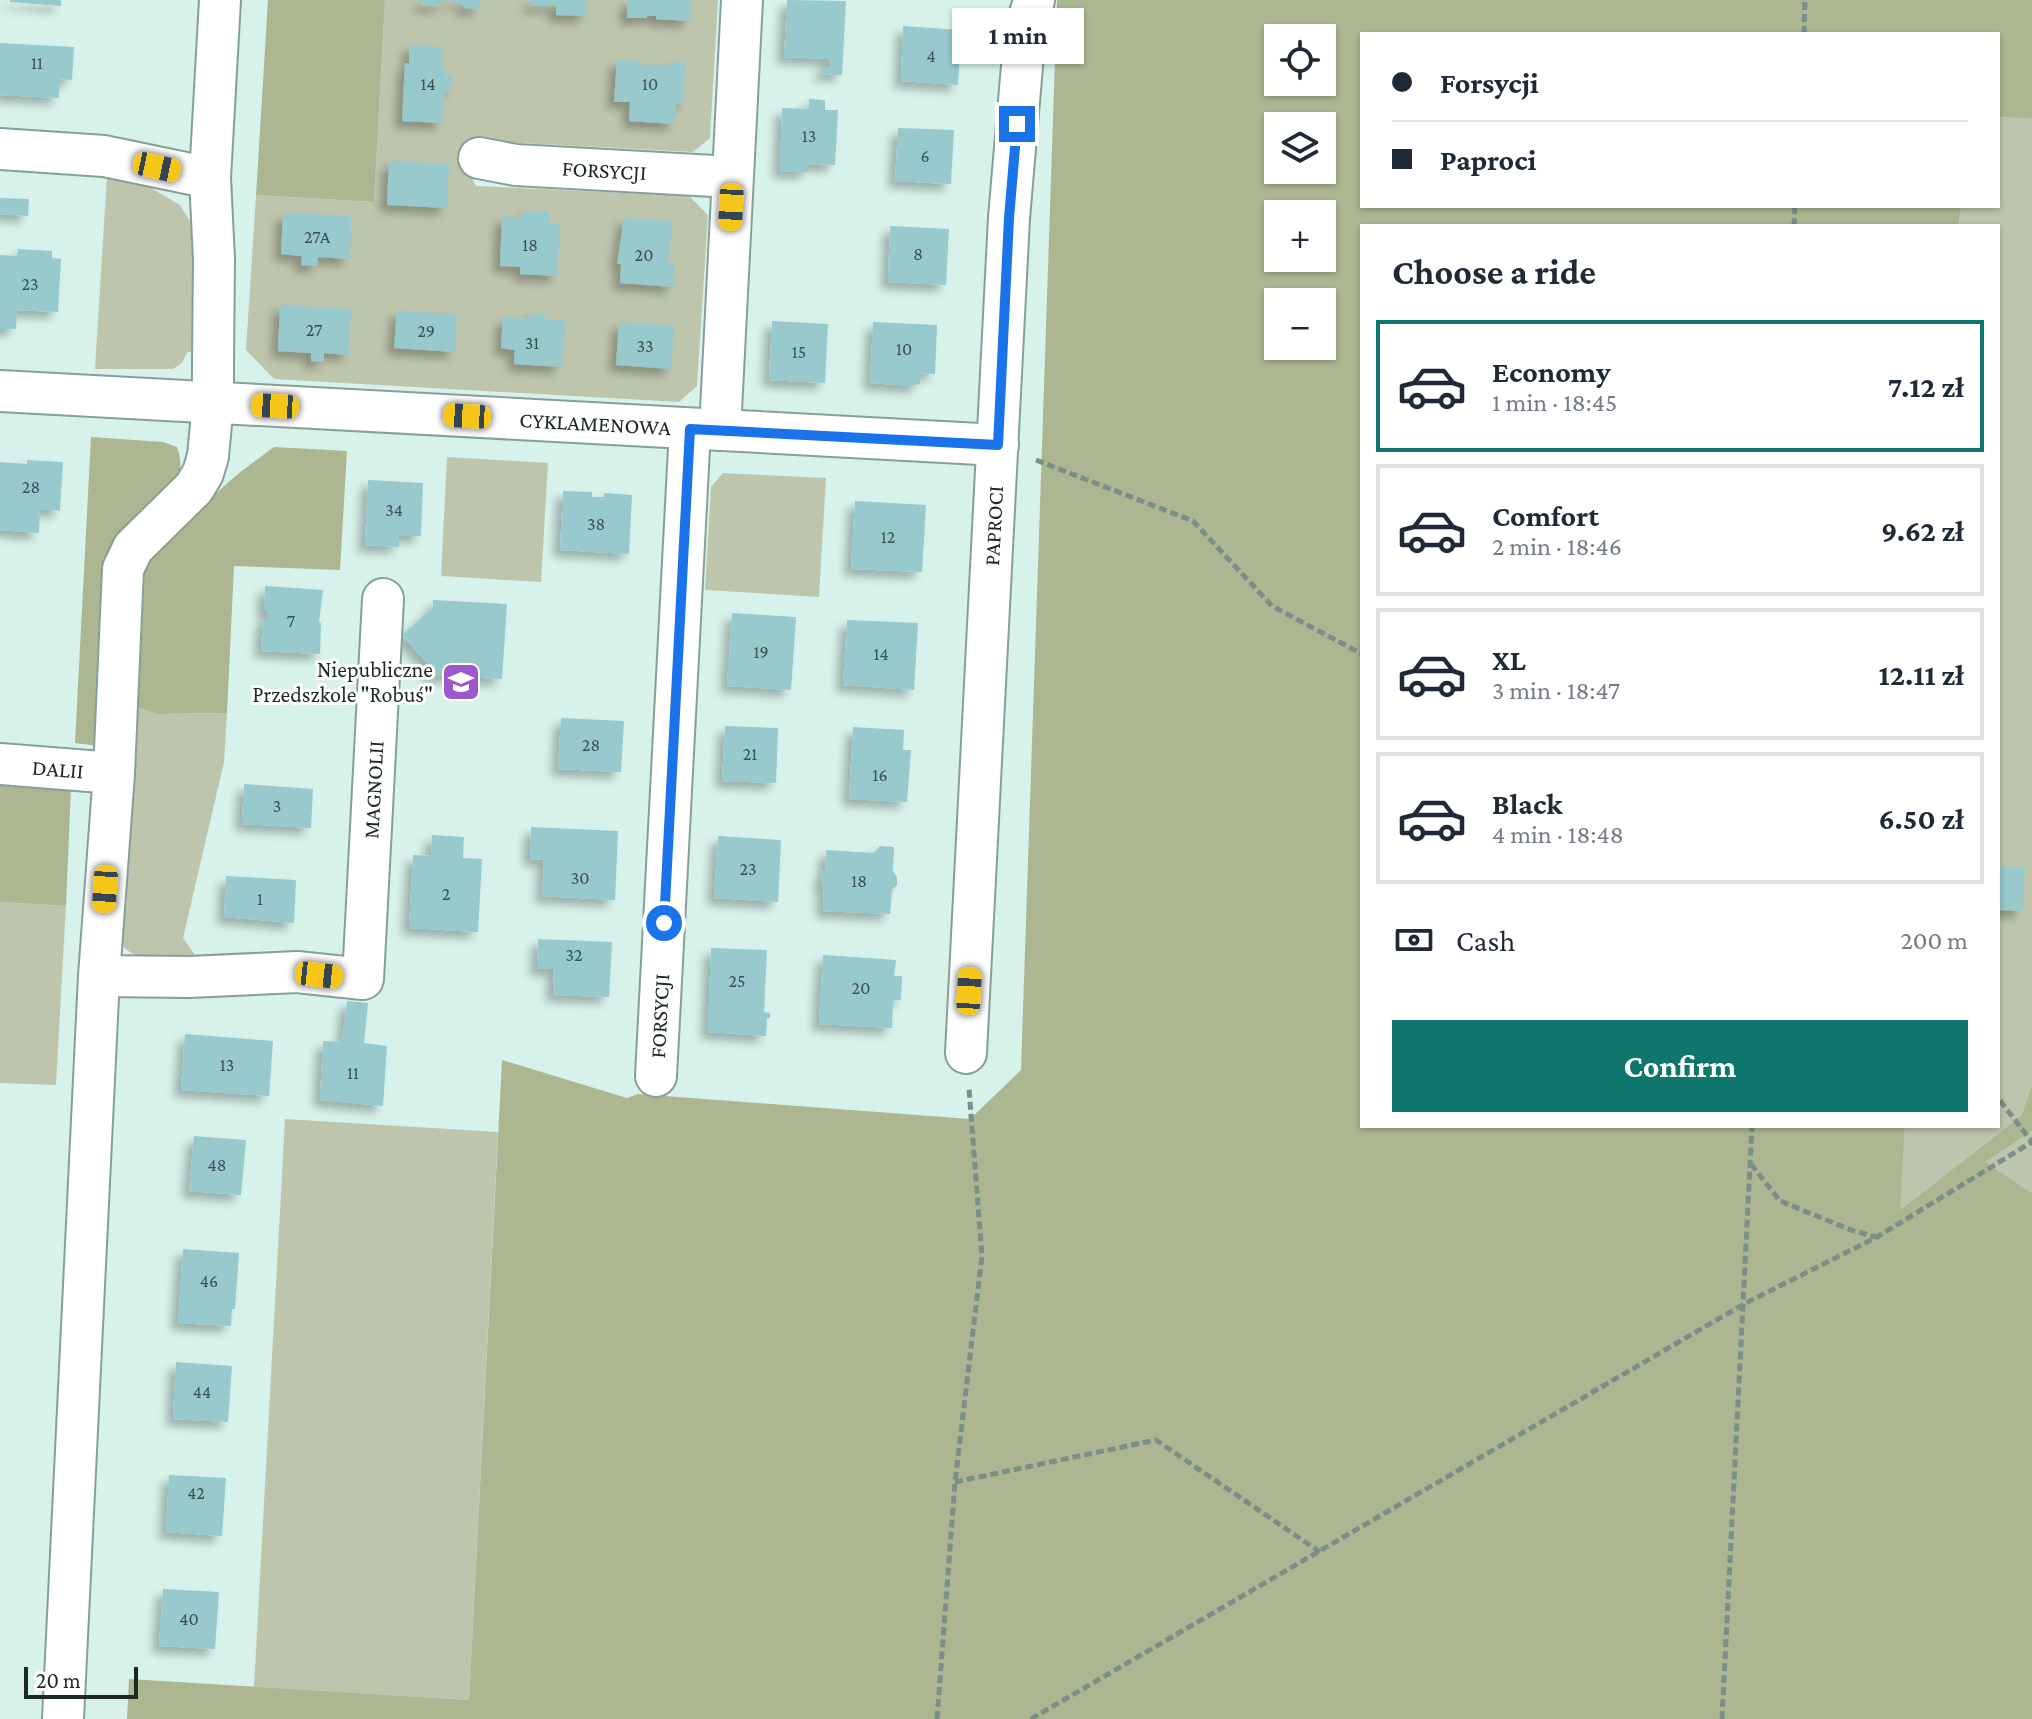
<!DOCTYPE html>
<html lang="en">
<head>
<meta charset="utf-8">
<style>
  :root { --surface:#fff; --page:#f6f6f7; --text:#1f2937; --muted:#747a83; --line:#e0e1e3; --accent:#0f766e }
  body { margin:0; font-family:"Crimson Pro",serif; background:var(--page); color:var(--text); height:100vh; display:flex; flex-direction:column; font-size:30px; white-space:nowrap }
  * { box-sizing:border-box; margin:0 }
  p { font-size:26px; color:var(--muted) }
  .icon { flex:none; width:44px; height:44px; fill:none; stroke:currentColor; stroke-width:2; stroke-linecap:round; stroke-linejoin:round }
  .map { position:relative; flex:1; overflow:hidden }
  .sheet { position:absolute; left:1360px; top:224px; width:640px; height:904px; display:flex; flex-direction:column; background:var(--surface); border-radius:0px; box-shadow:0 2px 6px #0004 }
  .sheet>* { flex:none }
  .banner { position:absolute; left:1360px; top:32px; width:640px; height:176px; border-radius:0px; box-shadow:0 2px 6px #0004; display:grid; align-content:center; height:176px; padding:0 32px; background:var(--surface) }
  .fabs { position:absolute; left:1264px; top:24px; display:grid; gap:16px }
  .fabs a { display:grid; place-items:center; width:72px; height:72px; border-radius:0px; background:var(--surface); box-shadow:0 2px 6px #0004; font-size:40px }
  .scale { position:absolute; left:24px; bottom:20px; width:114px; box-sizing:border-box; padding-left:8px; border:4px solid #1d2824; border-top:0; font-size:22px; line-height:28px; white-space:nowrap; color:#1d2824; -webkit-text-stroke:6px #fff; paint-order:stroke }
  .end { position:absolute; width:36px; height:36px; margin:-18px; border:10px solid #1a73e8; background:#fff; box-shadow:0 0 0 4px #fff }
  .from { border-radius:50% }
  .bubble { position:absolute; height:56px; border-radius:0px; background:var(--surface); box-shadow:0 2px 6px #0004; font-size:26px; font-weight:700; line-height:56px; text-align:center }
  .car { position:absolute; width:24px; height:48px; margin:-24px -12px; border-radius:10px; box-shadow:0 0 6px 2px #0007; background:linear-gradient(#f5c518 24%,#345 0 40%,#f5c518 0 76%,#345 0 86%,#f5c518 0) }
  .banner b { display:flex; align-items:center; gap:28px; height:76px; font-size:30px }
  .banner b+b { border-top:2px solid var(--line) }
  .banner i { width:20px; height:20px; background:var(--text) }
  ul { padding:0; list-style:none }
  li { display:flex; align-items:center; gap:24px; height:132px; margin:0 16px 12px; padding:0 16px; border:4px solid var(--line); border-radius:0px }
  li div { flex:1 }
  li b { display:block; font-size:30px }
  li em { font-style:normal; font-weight:700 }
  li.current { border-color:var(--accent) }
  li>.icon { width:72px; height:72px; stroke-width:1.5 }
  h2 { padding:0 32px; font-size:36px; line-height:96px }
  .pay { display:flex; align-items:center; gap:20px; height:88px; padding:0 32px; font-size:30px }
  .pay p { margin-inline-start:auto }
  .primary-button { display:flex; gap:16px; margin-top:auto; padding:16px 32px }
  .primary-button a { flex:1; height:92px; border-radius:0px; background:var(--accent); color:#fff; font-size:32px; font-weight:700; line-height:92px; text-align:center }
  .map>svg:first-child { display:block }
  .green { fill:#bec5ad }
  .forest { fill:#acb792; fill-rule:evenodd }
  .building { fill:#97c9cd; filter:url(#shadow) }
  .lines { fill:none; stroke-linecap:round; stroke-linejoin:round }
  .minor-casing { stroke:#86a098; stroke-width:44 }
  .path { stroke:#7b8e88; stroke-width:5; stroke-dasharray:8 4; stroke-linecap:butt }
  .minor { stroke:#fff; stroke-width:40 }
  .route { stroke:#1a73e8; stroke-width:10 }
  .labels { text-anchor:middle; stroke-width:6; stroke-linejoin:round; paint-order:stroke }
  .number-label { font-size:18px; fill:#3c504e }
  .street-label { font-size:22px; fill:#1d2824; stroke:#fff }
  .poi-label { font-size:22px; fill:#1d2824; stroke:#fff; text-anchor:end }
</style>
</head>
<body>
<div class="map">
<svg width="2032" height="1719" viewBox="0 0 2032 1719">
  <defs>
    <filter id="shadow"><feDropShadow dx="-7" dy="7" stdDeviation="4" flood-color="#0004"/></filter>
  </defs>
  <rect width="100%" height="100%" fill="#d7f2ea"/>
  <g class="green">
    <path d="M385,0H718L710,138L693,152L483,141L464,162L476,186L689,196L708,215L697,386L679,402L274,379L246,350L256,195L374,202Z"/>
    <path d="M1998,117L2032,119V1085L2021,1116L1899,1211L1905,1126H1998V226H1959L1961,206H1998Z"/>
    <path d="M107,175L151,188L180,205L196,231L195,352H187L182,363L173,369H95Z"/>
    <path d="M447,457L548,463L541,582L441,576Z"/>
    <path d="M723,473L826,478L819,597L705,590L711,487Z"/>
    <path d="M130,705L157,714L227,713L224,762L183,938L195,955C158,963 150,969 118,943Z"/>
    <path d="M0,902L66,906L56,1085L0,1083Z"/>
    <path d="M285,1119L498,1132L469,1700L254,1687Z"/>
    <path d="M2032,1131V1193L1984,1162Z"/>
  </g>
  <g class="forest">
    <path d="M268,0H385L374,202L256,195Z"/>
    <path d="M1057,0H2032V119L1998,117V34H1362V206H1961L1959,226H1362V1126H1905L1900,1210L2021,1116L2032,1085V1131L1985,1162L2032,1193V1719H127L129,1679L469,1700L502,1060L627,1098L638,1094L970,1119L1021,1070ZM1278,38H1322V82H1278ZM1278,126H1322V170H1278ZM1278,214H1322V258H1278ZM1278,302H1322V346H1278Z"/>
    <path d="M91,437L163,442L177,447C182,459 182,481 173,492C165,503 141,516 130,524L106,747L75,743Z"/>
    <path d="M274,447L347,451L340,570L234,566L227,713L157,714L130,705L135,581L145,560L173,531L239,473Z"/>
    <path d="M0,783L71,787L66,906L0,902Z"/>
  </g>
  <g class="building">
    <path d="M10,0H61V6L10,2Z"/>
    <path d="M419,0H446L440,6H424Z"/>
    <path d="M449,0H480V9L465,8L461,3L448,2Z"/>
    <path d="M530,0H587L586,16L556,15V6H530Z"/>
    <path d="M627,0H691L690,21L656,19V16H647V18H627Z"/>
    <path d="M787,0L846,1L842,75L822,74L821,67H829V59L784,57Z"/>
    <path d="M903,26L961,30L958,85L901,81Z"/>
    <path d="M0,43L74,47L72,80L60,79L59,98L0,95Z"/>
    <path d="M409,45L443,47L442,66H446L445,76H452L451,92H445L442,123L402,121L405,63L409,64Z"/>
    <path d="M617,59L642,61L641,65L670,66L671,62L685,63L684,104H676L675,124L629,121L630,102H614Z"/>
    <path d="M809,99L825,100V110H838L835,165L808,164V172L780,171L782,108L809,109Z"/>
    <path d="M898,128L954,130L951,184L895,181Z"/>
    <path d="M389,161L449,164L447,208L387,205Z"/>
    <path d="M0,198L29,199L28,216L0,214Z"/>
    <path d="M524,211L549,212V224L560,225L557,276L520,274V267L500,266L502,216L523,217Z"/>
    <path d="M283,213L351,216L350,232H352L349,259L318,257L317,266L301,265L302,256L281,254Z"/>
    <path d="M624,218L672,221L669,263L675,264L673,287L620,283L621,264H617Z"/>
    <path d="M890,226L949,229L946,285L888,282Z"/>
    <path d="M18,249L52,251V258L61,259L58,312L17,310L16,329H0V255L17,256Z"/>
    <path d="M280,305L351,309L349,355L324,353V362L311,361V353L278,351Z"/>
    <path d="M397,311L457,314L455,352L394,348Z"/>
    <path d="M529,313L545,314V320L567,321L561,367L514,364L515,350L501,348L503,317L529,319Z"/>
    <path d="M772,321L828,324L825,383L769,380Z"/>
    <path d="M619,322L674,326L671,369L616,365Z"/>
    <path d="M873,322L937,325L935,374L920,373V384L912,386L870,383Z"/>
    <path d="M27,460L63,462L60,511L40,509L39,533L0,530V462L27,464Z"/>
    <path d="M368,480L423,483L421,536H399V547L365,545Z"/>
    <path d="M563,491L592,492V497H604V493L632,495L629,554L560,550Z"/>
    <path d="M855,501L926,505L922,572L851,569Z"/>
    <path d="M265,586L323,590L319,622L321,623L320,654L261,651L263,619H267V611H264Z"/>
    <path d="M433,600L507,604L502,679L429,675L430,666L402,635L433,608Z"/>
    <path d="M732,613L796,617L791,690L727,686Z"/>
    <path d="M847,620L918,623L914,690L843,685Z"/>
    <path d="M561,718L624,721L621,772L558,769Z"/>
    <path d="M725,726L778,728L776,783L722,781Z"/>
    <path d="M853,727L904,730L903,750H911L907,802L849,799Z"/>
    <path d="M244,784L313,789L311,828L242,824Z"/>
    <path d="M531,827L618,831L615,900L542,896L544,860L530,859Z"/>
    <path d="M432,835L464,837L463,858L482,859L478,932L409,928L413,855L431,856Z"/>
    <path d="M718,836L781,840L778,902L714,898Z"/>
    <path d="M880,846L894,847L893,871L897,877V885L892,890L890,914L823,911L824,887H821L822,870H825L826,850L874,853Z"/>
    <path d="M1998,866L2025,868L2022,911L1998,910Z"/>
    <path d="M226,876L296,880L294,923L224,917Z"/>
    <path d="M538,939L612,942L609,997L553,995L554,969H537Z"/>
    <path d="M711,948L767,950L764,1012L770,1013V1018H767L766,1036L708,1032Z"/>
    <path d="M823,955L896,960L894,976H902L901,1000H893L892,1028L819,1024Z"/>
    <path d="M347,1001L368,1003L364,1043L387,1046L383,1106L320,1100L323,1041L342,1042Z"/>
    <path d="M185,1034L273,1041L269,1096L181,1090Z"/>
    <path d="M194,1136L246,1140L241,1195L189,1191Z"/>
    <path d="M183,1249L239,1253L235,1309H232L231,1326L178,1323Z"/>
    <path d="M176,1362L232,1366L228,1422L173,1419Z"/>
    <path d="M169,1475L226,1478L222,1536L166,1532Z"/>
    <path d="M163,1589L219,1592L215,1649L159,1646Z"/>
  </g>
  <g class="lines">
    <defs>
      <g id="minor">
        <path d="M0,149L104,156L210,178"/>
        <path id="s1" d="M479,158L516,165L732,177"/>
        <path id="s2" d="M0,391L998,445"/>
        <path d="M720,430L742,0"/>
        <path id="s3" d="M0,764L114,773"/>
        <path id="s4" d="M99,976L189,977L297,972L363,979L383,599"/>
        <path id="s5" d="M966,1053L1009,218L1025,31L1034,0"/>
        <path id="s6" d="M656,1076L690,429"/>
        <path d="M63,1719L99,976L114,773L123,569L133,548L194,488L203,473L208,456L213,403V360L214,259L210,178L220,0"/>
      </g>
    </defs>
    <use href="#minor" class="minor-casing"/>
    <g class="path">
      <path d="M1804,34L1805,0"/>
      <path d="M1794,226L1795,206"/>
      <path d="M1036,460L1193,521L1272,606L1362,654"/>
      <path d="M1751,1164L1780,1201L1851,1230L1876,1237"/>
      <path d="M955,1482L1156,1440L1320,1552"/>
      <path d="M937,1719L955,1482L982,1256L969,1089"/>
      <path d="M1031,1719L1744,1304L1877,1237L2032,1142L1998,1098"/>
      <path d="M1722,1719L1752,1126"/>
    </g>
    <use href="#minor" class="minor"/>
  </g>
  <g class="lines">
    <path class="route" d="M664,923L690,429L998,445L1009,218L1017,124"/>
  </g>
  <defs>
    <symbol id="school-square" viewBox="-11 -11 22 22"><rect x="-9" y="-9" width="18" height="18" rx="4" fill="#9c58cc" stroke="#fff"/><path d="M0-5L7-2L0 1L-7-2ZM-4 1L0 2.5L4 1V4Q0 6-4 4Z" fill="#fff"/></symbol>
  </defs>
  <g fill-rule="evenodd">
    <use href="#school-square" x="439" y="660" width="44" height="44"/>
  </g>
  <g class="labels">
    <g class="number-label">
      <text x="931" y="62">4</text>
      <text x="37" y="69">11</text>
      <text x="428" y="90">14</text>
      <text x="650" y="90">10</text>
      <text x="809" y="142">13</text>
      <text x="925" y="162">6</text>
      <text x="317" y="243">27A</text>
      <text x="530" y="251">18</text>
      <text x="918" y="260">8</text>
      <text x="644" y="261">20</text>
      <text x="30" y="290">23</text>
      <text x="314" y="336">27</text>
      <text x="426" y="337">29</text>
      <text x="532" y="349">31</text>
      <text x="645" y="352">33</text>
      <text x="904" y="355">10</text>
      <text x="799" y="358">15</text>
      <text x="31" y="493">28</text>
      <text x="394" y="516">34</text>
      <text x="596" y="530">38</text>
      <text x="888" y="543">12</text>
      <text x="291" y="627">7</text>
      <text x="761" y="658">19</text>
      <text x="881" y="660">14</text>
      <text x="591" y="751">28</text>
      <text x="750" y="760">21</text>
      <text x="880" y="781">16</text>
      <text x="277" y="812">3</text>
      <text x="748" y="875">23</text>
      <text x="580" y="884">30</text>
      <text x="859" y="887">18</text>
      <text x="446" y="900">2</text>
      <text x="260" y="905">1</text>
      <text x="574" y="961">32</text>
      <text x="737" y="987">25</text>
      <text x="861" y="994">20</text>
      <text x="227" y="1071">13</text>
      <text x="353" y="1079">11</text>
      <text x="217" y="1171">48</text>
      <text x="209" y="1287">46</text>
      <text x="202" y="1398">44</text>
      <text x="196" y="1499">42</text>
      <text x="189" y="1625">40</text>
    </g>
    <g class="street-label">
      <text dy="8" stroke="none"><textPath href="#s1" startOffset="126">FORSYCJI</textPath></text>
      <text dy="8" stroke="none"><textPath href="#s2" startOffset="596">CYKLAMENOWA</textPath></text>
      <text dy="8" stroke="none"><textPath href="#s5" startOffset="528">PAPROCI</textPath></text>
      <text dy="8" stroke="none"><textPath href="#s3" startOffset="58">DALII</textPath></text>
      <text dy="8" stroke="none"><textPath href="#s4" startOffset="454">MAGNOLII</textPath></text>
      <text dy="8" stroke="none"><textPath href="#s6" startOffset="60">FORSYCJI</textPath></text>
    </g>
    <g class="poi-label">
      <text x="433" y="677">Niepubliczne<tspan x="433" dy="25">Przedszkole "Robuś"</tspan></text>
    </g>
  </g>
</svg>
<div class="fabs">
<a><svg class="icon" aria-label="locate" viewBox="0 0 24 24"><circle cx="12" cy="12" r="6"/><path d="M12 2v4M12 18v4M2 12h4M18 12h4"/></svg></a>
<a><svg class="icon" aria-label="layers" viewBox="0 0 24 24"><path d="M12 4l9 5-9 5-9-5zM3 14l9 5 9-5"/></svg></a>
<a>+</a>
<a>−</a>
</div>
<div class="scale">20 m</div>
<i class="end from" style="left:664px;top:923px"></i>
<i class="end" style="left:1017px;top:124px"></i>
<div class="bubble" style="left:952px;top:8px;width:132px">1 min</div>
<i class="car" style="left:157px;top:167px;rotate:102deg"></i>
<i class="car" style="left:731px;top:207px;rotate:183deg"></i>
<i class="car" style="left:275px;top:406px;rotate:273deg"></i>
<i class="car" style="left:467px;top:416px;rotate:273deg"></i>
<i class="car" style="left:105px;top:889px;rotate:184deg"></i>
<i class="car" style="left:319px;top:975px;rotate:96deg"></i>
<i class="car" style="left:969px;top:991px;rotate:3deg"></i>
<div class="banner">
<b><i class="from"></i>Forsycji</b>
<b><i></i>Paproci</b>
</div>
<section class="sheet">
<h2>Choose a ride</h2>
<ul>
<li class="current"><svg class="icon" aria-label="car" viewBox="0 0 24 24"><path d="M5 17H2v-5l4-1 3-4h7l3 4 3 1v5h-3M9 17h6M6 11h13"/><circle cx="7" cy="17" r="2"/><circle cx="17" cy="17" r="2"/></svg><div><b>Economy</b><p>1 min · 18:45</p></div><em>7.12 zł</em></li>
<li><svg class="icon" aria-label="car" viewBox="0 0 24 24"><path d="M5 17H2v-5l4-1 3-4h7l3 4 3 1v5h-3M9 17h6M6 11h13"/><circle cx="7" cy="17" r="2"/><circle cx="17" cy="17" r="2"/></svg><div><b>Comfort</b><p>2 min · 18:46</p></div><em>9.62 zł</em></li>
<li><svg class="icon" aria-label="car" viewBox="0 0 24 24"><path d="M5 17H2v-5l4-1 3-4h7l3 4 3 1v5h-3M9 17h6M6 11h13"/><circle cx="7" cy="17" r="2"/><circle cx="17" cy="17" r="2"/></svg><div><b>XL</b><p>3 min · 18:47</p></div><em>12.11 zł</em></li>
<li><svg class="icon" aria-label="car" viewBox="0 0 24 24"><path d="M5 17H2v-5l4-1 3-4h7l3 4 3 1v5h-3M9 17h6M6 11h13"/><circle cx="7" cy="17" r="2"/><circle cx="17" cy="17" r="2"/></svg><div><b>Black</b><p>4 min · 18:48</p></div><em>6.50 zł</em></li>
</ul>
<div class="pay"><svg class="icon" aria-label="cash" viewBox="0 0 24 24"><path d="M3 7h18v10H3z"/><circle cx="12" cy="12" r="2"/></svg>Cash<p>200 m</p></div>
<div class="primary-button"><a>Confirm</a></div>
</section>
</div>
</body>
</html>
